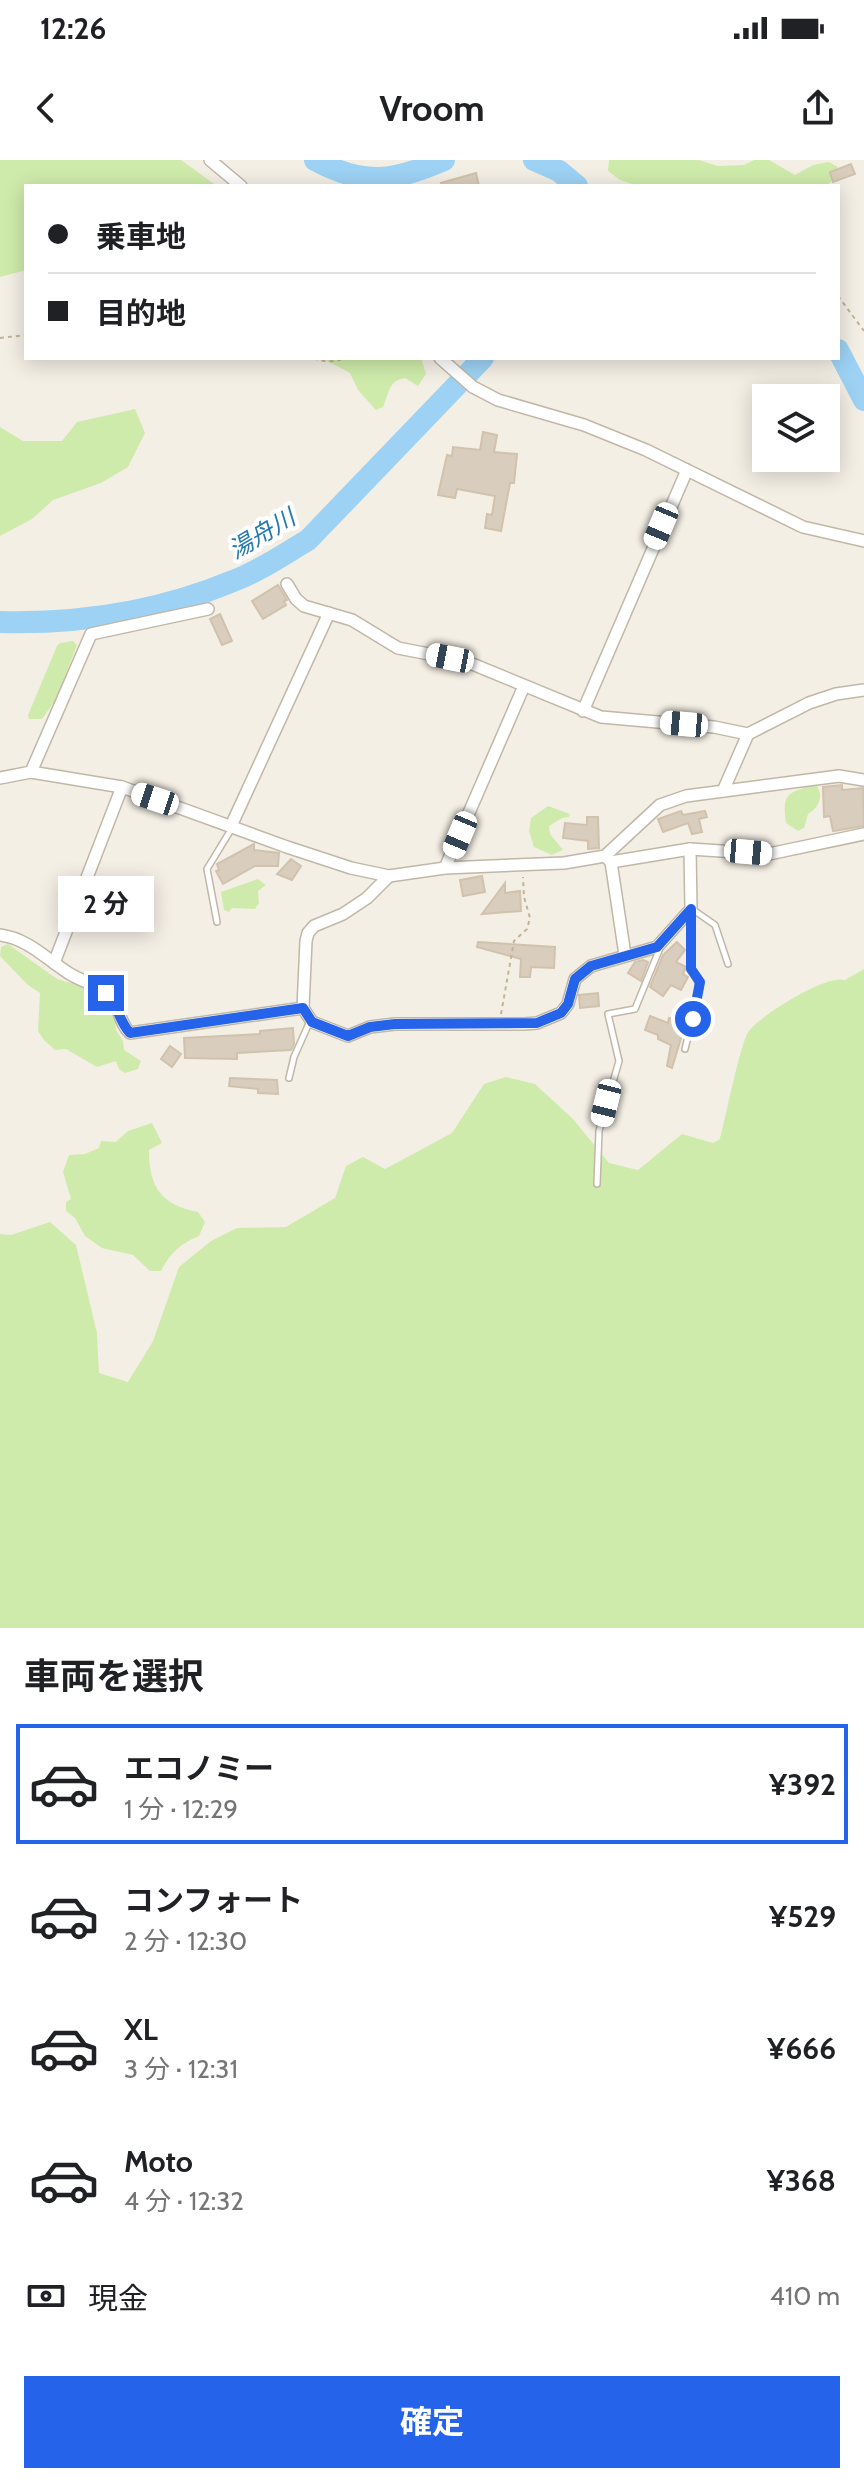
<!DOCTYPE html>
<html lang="ja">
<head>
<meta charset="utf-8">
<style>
  :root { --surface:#fff; --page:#f2f2f2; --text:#202124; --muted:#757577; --line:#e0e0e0; --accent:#2563eb }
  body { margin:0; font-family:Cabin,"Noto Sans JP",sans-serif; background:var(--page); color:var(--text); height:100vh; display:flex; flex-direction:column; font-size:30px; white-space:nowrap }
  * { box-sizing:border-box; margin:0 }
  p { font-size:26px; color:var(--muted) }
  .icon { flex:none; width:44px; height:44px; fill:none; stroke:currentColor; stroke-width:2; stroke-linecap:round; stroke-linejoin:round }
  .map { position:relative; height:1468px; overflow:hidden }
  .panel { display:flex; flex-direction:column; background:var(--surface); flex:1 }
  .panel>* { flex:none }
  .guide { position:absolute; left:24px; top:24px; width:816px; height:176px; border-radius:0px; box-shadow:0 4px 20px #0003; display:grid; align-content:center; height:176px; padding:0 24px; background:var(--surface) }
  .buttons { position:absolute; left:752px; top:224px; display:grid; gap:16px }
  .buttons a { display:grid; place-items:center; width:88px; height:88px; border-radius:0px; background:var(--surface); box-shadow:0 4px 20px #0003; font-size:40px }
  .end { position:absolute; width:36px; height:36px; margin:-18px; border:10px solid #2563eb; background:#fff; box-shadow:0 0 0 4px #fff }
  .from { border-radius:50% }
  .bubble { position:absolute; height:56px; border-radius:0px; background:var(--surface); box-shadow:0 4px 20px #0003; font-size:26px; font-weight:700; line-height:56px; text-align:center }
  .car { position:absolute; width:24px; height:48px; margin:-24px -12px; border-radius:10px; box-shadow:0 0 6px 2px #0007; background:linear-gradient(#fff 24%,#345 0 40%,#fff 0 76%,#345 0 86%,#fff 0) }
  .guide b { display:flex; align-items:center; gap:28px; height:76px; font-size:30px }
  .guide b+b { border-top:2px solid var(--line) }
  .guide i { width:20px; height:20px; background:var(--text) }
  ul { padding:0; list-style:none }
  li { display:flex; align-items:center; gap:24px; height:120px; margin:0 16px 12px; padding:0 8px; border:4px solid transparent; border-radius:0px }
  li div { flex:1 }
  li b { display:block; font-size:30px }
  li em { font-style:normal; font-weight:700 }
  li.selected { border-color:var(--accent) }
  li>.icon { width:72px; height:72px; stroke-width:1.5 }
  h2 { padding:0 24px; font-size:36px; line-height:96px }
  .pay { display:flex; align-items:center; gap:20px; height:88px; padding:0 24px; font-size:30px }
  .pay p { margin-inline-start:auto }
  .action { display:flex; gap:16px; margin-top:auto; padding:16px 24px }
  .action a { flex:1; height:92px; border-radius:0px; background:var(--accent); color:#fff; font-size:32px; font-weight:700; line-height:92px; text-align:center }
  .status { display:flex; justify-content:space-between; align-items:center; height:56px; padding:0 40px; background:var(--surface); direction:ltr }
  .status svg { height:22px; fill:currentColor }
  header { display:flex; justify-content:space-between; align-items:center; height:104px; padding:0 24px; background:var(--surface); font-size:36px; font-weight:700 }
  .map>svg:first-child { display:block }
  .green { fill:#cfebab }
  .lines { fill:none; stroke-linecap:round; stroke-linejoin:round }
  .river { stroke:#9dd2f4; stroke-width:22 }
  .building { fill:#d9cdbd; stroke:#d1c2ad; stroke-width:2 }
  .lane-casing { stroke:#c0b7a7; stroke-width:8 }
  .street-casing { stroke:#c0b7a7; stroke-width:14 }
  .path { stroke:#c2b397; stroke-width:2; stroke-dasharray:4 4; stroke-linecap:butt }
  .lane { stroke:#fff; stroke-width:5 }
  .street { stroke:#fff; stroke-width:11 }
  .route { stroke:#2563eb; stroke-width:10 }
  .labels { text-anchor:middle; stroke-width:8; stroke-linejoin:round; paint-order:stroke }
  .water-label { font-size:24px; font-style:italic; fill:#2678b1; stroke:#fff }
</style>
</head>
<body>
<div class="status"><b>12:26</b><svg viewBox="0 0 49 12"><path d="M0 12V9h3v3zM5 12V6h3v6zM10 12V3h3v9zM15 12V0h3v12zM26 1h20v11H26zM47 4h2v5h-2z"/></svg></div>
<header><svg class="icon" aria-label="back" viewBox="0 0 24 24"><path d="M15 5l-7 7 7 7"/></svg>Vroom<svg class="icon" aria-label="share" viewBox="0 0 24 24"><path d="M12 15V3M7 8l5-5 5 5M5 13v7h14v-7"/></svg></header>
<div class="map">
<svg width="864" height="1468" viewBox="0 0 864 1468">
  <rect width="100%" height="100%" fill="#f4efe5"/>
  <g class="green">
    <path d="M0,0H181L217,26H26V110L0,117Z"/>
    <path d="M699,0L718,6L744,5L754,0H769L795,15L813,5L829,2L838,7L835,17L827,26H638L620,20L608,11L609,0Z"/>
    <path d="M322,198H421L426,214L418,226L405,218C388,221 390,232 383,247L376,250L358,230L350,213Z"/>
    <path d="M135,249L145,273L128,307L101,323L53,340L32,359L0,376V267L23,281H62L77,262Z"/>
    <path d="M73,481L77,485L57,538L42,559H29L28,555L57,486L60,483Z"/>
    <path d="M815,624C825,634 819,648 808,654L804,668L798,671L786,663C782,632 787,634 815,624Z"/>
    <path d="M548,646L570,654L569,657L562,658L549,666L550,674L563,690L552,695L534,687L529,671L531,658Z"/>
    <path d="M258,719L266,725L258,731L259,743L255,749L232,748L229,752L224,750L221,732Z"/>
    <path d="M8,784L57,819L81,826L91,832L114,855L116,870L123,881L124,890L141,901L138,909L125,913L119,909L116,901L97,907L66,889L55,890L44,880L38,871L40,833L28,825L0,796L1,787Z"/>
    <path d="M864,809V1468H0V1074L11,1075L50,1062L76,1085L97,1173L99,1213L128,1222L153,1181L179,1107L211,1081L237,1068L286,1067L335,1038L346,1006L363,997L385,1009L452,973L484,924L506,917L535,924L573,959L609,1003L638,1010L682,974L713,983L720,979C725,961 741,880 749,871C761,855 826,814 845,820Z"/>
    <path d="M152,963L162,983L149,990C149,1027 161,1045 198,1052L205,1062L199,1076C180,1084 171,1092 161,1111H150L133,1095L102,1088L85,1076L75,1058L66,1051V1042L71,1039L63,1012L69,995L85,994L99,988L101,981L116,982L128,971Z"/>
  </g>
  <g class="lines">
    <g class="river">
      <path d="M315,0C365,27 394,21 444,0"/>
      <path d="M534,0L559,11L577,26"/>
      <path d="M838,190L864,240"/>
      <path d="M0,462C81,464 159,452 233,421C260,411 284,394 308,380L483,198"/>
    </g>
  </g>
  <g class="building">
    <path d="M851,4L855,14L833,22L830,12Z"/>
    <path d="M476,13L479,26H442L441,23Z"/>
    <path d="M483,272L497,275L494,292L517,294L514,323H510L501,371L485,368L487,354L492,355L495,336L457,329L455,338L438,335L447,295L452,296L453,287L480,290Z"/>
    <path d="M278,425L287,440L284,441L286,445L263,459L252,441Z"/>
    <path d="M220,454L232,481L222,485L210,459Z"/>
    <path d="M842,625V630L863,628L864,666L833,671L830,656L824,657L823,627Z"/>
    <path d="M681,651L683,655L705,651L707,657L699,659L702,672L692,674L688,663L663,672L658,659Z"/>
    <path d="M587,657H598L599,688L588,689V681L563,678L565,663L587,665Z"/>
    <path d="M254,684V690L279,693L278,706H255L223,724L216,711L219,710L217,704Z"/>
    <path d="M291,699L301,706L292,720L277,714Z"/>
    <path d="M482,716L485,732L463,736L460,720Z"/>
    <path d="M505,723V733L520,731L521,751L482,754Z"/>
    <path d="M478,782L555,787L554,808L531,807L530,817H520L521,799L477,787Z"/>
    <path d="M677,782L685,790L676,802L686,807L683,814L688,817L681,830L671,825L663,836L650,827L663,795Z"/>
    <path d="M643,800L648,802L641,821L628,813L635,802Z"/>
    <path d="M598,833L599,846L580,848L579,835Z"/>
    <path d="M650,856L668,863L669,858L685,865L672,908L667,906L671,885L658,879V875L645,870Z"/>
    <path d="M293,868L294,884L291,890L237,893V899L185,898L184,878L260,874V871Z"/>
    <path d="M170,886L181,894L172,907L161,899Z"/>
    <path d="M230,918L277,920L278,934L258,933V929L229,926Z"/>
  </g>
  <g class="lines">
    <defs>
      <g id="lane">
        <path d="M692,749L715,765L728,804"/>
        <path d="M217,762L207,709L232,668"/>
        <path d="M685,889L700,826L691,809V754"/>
        <path d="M289,918L294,897L310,861"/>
        <path d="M597,1024L599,971L619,901L608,854L635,849L660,788"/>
      </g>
      <g id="street">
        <path d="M210,0L241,26"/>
        <path d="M440,198L473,227L498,240L584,265L646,290L803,367L864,381"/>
        <path d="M287,424L296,439L304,446L352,460L398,488L465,501L601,557L714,567L748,574L809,543L836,534L864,530"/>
        <path d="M583,551L687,310"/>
        <path d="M31,612L91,474L208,449"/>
        <path d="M0,618L31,612L122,627L287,687L351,708L389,716L445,708L564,703L605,696L660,645L686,636L839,616L864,620"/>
        <path d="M723,631L748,574"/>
        <path d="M231,666L329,453"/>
        <path d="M605,696L611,702L690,689L769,694L864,674"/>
        <path d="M611,702L625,795"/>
        <path d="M445,708L524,526"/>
        <path d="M389,716L367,738L343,754L314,766L308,773L306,781L303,848L312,862L348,876L370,867L395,864H524L537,863L561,853L568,844L575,819L591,806L657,787L691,749L690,689"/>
        <path d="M0,775C29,779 46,799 70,814C83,822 104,827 113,840C120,850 120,864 130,873L303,848"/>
        <path d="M54,803L122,627"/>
      </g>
    </defs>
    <use href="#lane" class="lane-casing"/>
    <use href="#street" class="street-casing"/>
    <g class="path">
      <path d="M838,136L864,171"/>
      <path d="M0,178L26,175"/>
      <path d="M314,198C324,203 335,202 346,198"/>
      <path d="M501,854L514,781L527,769L530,758L524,737L523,717"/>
    </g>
    <use href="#lane" class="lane"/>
    <use href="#street" class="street"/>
  </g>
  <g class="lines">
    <path class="route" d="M106,833C118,844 119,862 130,873L303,848L312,862L348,876L370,867L395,864L537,863L561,853L568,844L575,819L591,806L657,787L691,749V809L700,822L693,859"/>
  </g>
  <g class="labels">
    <g class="water-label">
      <text transform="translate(262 374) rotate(-31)" y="8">湯舟川</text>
    </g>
  </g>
</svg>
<div class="buttons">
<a><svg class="icon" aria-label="layers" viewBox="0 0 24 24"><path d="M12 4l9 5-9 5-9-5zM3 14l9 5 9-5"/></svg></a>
</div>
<i class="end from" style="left:693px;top:859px"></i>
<i class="end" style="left:106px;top:833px"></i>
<div class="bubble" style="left:58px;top:716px;width:96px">2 分</div>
<i class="car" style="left:661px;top:366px;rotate:203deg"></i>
<i class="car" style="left:450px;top:498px;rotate:281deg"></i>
<i class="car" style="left:684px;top:564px;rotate:275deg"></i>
<i class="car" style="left:155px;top:639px;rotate:288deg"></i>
<i class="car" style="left:460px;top:675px;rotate:203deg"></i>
<i class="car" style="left:748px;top:692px;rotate:95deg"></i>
<i class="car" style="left:606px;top:943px;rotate:194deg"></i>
<div class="guide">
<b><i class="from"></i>乗車地</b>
<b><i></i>目的地</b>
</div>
</div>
<section class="panel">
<h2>車両を選択</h2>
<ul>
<li class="selected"><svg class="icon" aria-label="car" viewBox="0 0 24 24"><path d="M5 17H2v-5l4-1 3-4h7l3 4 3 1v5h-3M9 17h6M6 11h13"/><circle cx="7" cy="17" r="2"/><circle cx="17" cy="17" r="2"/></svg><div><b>エコノミー</b><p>1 分 · 12:29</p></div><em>¥392</em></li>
<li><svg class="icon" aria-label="car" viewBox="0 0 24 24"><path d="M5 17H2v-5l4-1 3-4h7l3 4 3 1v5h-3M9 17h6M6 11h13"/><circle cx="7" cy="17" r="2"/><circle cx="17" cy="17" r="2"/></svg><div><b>コンフォート</b><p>2 分 · 12:30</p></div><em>¥529</em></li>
<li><svg class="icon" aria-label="car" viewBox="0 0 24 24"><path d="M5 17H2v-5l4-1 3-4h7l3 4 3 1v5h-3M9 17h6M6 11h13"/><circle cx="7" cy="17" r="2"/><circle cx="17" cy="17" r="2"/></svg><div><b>XL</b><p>3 分 · 12:31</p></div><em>¥666</em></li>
<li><svg class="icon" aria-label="car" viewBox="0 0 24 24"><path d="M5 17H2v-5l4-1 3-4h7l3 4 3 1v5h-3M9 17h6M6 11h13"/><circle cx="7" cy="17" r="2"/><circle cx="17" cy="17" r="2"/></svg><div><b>Moto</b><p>4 分 · 12:32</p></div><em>¥368</em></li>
</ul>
<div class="pay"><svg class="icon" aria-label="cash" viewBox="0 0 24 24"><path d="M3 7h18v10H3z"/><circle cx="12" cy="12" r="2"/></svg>現金<p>410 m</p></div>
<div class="action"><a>確定</a></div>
</section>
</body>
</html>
